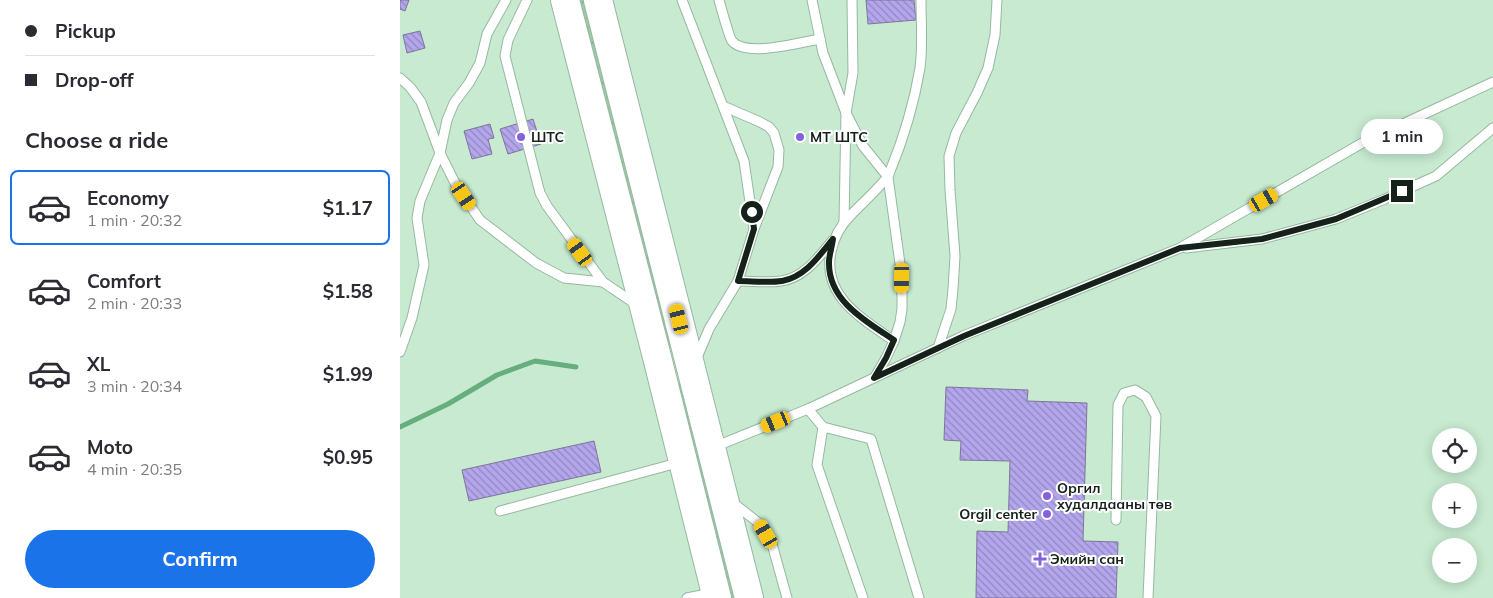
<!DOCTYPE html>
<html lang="en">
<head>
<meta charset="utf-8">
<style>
  :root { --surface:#fff; --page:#f2f2f3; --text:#2b2b33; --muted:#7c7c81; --line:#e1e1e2; --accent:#1a73e8 }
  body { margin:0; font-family:Mulish,sans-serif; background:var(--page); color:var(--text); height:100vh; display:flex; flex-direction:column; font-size:19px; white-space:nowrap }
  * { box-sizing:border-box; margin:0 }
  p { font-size:16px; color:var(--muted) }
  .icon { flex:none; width:28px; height:28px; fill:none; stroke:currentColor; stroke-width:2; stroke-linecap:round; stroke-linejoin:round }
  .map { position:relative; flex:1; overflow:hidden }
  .panel { display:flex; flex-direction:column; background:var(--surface); width:400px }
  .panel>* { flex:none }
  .guide { display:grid; align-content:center; height:110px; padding:0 25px; background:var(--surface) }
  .fabs { position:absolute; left:1032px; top:428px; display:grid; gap:10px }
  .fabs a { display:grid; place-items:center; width:45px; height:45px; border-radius:50%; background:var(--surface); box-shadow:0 2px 12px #0003; font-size:25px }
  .end { position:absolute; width:22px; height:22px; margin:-11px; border:6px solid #152219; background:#fff; box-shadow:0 0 0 2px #fff }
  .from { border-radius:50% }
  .bubble { position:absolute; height:35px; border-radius:18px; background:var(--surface); box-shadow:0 2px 12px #0003; font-size:16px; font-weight:700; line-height:35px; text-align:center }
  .car { position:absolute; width:15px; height:30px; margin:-15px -8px; border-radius:6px; box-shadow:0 0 4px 1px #0007; background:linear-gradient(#f5c518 24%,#345 0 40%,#f5c518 0 76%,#345 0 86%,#f5c518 0) }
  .guide b { display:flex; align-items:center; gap:18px; height:48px; font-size:19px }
  .guide b+b { border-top:1px solid var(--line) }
  .guide i { width:12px; height:12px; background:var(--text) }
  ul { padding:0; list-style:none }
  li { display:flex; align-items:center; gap:15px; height:75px; margin:0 10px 8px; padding:0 15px; border:2px solid transparent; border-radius:8px }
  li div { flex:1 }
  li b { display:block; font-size:19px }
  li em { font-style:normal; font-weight:700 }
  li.selected { border-color:var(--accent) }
  li>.icon { width:45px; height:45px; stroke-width:1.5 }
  h2 { padding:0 25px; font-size:22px; line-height:60px }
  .primary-button { display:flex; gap:10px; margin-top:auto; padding:10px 25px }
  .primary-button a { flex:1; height:58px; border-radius:30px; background:var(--accent); color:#fff; font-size:20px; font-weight:700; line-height:58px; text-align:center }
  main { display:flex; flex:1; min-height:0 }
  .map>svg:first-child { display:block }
  .grass { fill:url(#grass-dots) }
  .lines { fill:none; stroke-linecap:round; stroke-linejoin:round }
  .stream { stroke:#67ae7e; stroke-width:5 }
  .building { fill:url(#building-back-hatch); stroke:#7c7697 }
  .lane-casing { stroke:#97b8a0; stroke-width:11 }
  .highway-casing { stroke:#97b8a0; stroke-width:30 }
  .lane { stroke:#fff; stroke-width:9 }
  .highway { stroke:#fff; stroke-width:28 }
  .route { stroke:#152219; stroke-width:6 }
  .poi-dot { fill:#8462dc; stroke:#fff; stroke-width:2 }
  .labels { text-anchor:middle; stroke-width:4; stroke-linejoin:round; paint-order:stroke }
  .poi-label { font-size:14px; font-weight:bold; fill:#152219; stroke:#fff; text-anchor:start }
</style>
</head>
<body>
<main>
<section class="panel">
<div class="guide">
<b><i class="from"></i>Pickup</b>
<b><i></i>Drop-off</b>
</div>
<h2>Choose a ride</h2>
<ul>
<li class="selected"><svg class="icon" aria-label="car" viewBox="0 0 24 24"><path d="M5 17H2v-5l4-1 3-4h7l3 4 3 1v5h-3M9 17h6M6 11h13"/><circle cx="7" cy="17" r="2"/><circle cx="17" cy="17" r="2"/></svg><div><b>Economy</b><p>1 min · 20:32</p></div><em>$1.17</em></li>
<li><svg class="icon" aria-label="car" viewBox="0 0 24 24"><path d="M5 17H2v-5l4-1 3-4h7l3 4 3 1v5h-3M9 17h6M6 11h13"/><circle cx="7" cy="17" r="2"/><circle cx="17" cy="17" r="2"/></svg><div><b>Comfort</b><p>2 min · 20:33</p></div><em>$1.58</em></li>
<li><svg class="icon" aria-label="car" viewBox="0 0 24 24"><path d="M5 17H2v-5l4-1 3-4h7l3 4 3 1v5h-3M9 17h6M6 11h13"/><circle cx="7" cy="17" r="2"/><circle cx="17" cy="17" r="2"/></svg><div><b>XL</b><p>3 min · 20:34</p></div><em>$1.99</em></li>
<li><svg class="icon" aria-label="car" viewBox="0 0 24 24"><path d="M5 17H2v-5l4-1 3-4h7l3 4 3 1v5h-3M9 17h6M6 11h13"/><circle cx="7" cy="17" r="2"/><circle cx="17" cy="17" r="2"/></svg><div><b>Moto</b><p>4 min · 20:35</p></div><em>$0.95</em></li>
</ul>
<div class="primary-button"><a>Confirm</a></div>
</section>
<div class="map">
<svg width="1093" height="598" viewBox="0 0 1093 598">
  <defs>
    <pattern id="grass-dots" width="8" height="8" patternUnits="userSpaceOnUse" patternTransform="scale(1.25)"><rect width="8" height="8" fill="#9cc9a9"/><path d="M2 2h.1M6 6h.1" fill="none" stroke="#86ac91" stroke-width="1.8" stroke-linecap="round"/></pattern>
    <pattern id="building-back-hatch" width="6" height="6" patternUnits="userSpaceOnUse" patternTransform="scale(1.25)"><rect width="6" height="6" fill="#b4a6ed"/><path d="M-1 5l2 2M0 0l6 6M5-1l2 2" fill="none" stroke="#9187bf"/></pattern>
  </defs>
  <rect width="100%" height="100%" fill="#c7ead0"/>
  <g class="grass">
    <path d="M175,0H186L274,345L264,348Z"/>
    <path d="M282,383L338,598H330L273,385Z"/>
  </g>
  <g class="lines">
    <path class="stream" d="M0,427L48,404L97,375L135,361L176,367"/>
  </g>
  <g class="building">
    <path d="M0,0H9L5,11L0,9Z"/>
    <path d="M466,0H514L516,20L468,24Z"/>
    <path d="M20,31L25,48L7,53L3,35Z"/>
    <path d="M133,119L141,144L108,154L100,129Z"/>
    <path d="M90,124L94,138L88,139L92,154L72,159L64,131Z"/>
    <path d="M546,387L628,390L627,401L687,403L683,541L718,542L716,598H576L577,531L608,532L610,461L560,460L561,441L544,440Z"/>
    <path d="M194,441L201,472L69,501L62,470Z"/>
  </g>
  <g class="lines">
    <defs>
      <g id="lane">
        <path d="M127,0L108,40L105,56L140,193L147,206L203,282L237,305"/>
        <path d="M282,0L344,161L354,229L338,281L309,329L296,360"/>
        <path d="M319,0C321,7 329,37 332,41C346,58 401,42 420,39"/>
        <path d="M412,0L423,53L446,113L463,146L488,177L502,278V309L500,322L494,341L486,358L475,377"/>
        <path d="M0,78L10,87L21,102L40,153L56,185L80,220L136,263L164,278L203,282"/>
        <path d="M323,106L360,122L369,127L374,133L379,150L378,167L354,229"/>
        <path d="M444,222L446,113L453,73L452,0"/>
        <path d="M786,248L862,239L936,219L985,199L1036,176L1093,128"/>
        <path d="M338,281C352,281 368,283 381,281C404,278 419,257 432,241"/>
        <path d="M494,341C463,319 422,297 431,252C434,237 440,226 450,216C458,207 485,183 489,174C503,140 514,104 520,68C523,46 521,22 521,0"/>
        <path d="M538,348L551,309L553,289L555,256L550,190L549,156L556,133L577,93L588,68L595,35L597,0"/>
        <path d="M0,352L12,318L24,265L17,218L20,201L40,153L47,120L54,103L69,83L80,63L87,34L106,0"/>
        <path d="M408,409L563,336L780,248L964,142L1093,82"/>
        <path d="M423,427L417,465L463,598"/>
        <path d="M314,447L408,409L423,427L471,439L519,598"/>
        <path d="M332,502L360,524L372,544L387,598"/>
        <path d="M100,511L281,462"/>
        <path d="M716,520L718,405L724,393L735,390L746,397L756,416L748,598"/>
        <path d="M287,598L312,593"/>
      </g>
      <g id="highway">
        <path d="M165,0L258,361L317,598"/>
        <path d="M198,0L349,598"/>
      </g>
    </defs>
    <use href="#lane" class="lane-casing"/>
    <use href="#highway" class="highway-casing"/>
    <use href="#lane" class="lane"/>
    <use href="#highway" class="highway"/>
  </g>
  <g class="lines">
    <path class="route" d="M352,212L354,229L338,281C351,281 369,283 382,281C405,277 419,256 433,239C432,247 429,255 429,262C428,301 467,322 494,340L486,358L474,378L564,336L780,248L862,239L936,219L1002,191"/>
  </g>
  <g class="poi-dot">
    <circle cx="121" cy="137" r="5"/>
    <circle cx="400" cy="137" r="5"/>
    <circle cx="647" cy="496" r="5"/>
    <circle cx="647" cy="514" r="5"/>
    <path d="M637.5 551.5h5v5h5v5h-5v5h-5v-5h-5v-5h5z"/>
  </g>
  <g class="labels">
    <g class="poi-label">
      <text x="131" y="142">ШТС</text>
      <text x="410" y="142">МТ ШТС</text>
      <text x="657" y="493">Оргил<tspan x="657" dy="16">худалдааны төв</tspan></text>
      <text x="637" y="519" text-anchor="end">Orgil center</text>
      <text x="650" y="564">Эмийн сан</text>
    </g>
  </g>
</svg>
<div class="fabs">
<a><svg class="icon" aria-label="locate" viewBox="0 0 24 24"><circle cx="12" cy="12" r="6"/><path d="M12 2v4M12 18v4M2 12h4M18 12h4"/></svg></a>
<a>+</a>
<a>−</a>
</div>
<i class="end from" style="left:352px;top:212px"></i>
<i class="end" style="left:1002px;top:191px"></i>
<div class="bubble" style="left:961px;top:119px;width:82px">1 min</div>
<i class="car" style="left:64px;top:196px;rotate:146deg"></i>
<i class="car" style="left:864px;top:200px;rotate:60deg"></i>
<i class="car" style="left:180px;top:252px;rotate:324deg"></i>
<i class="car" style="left:502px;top:278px;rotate:181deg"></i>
<i class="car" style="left:279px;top:319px;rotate:346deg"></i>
<i class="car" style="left:376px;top:422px;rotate:248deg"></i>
<i class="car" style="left:366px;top:534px;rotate:330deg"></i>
</div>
</main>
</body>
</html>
